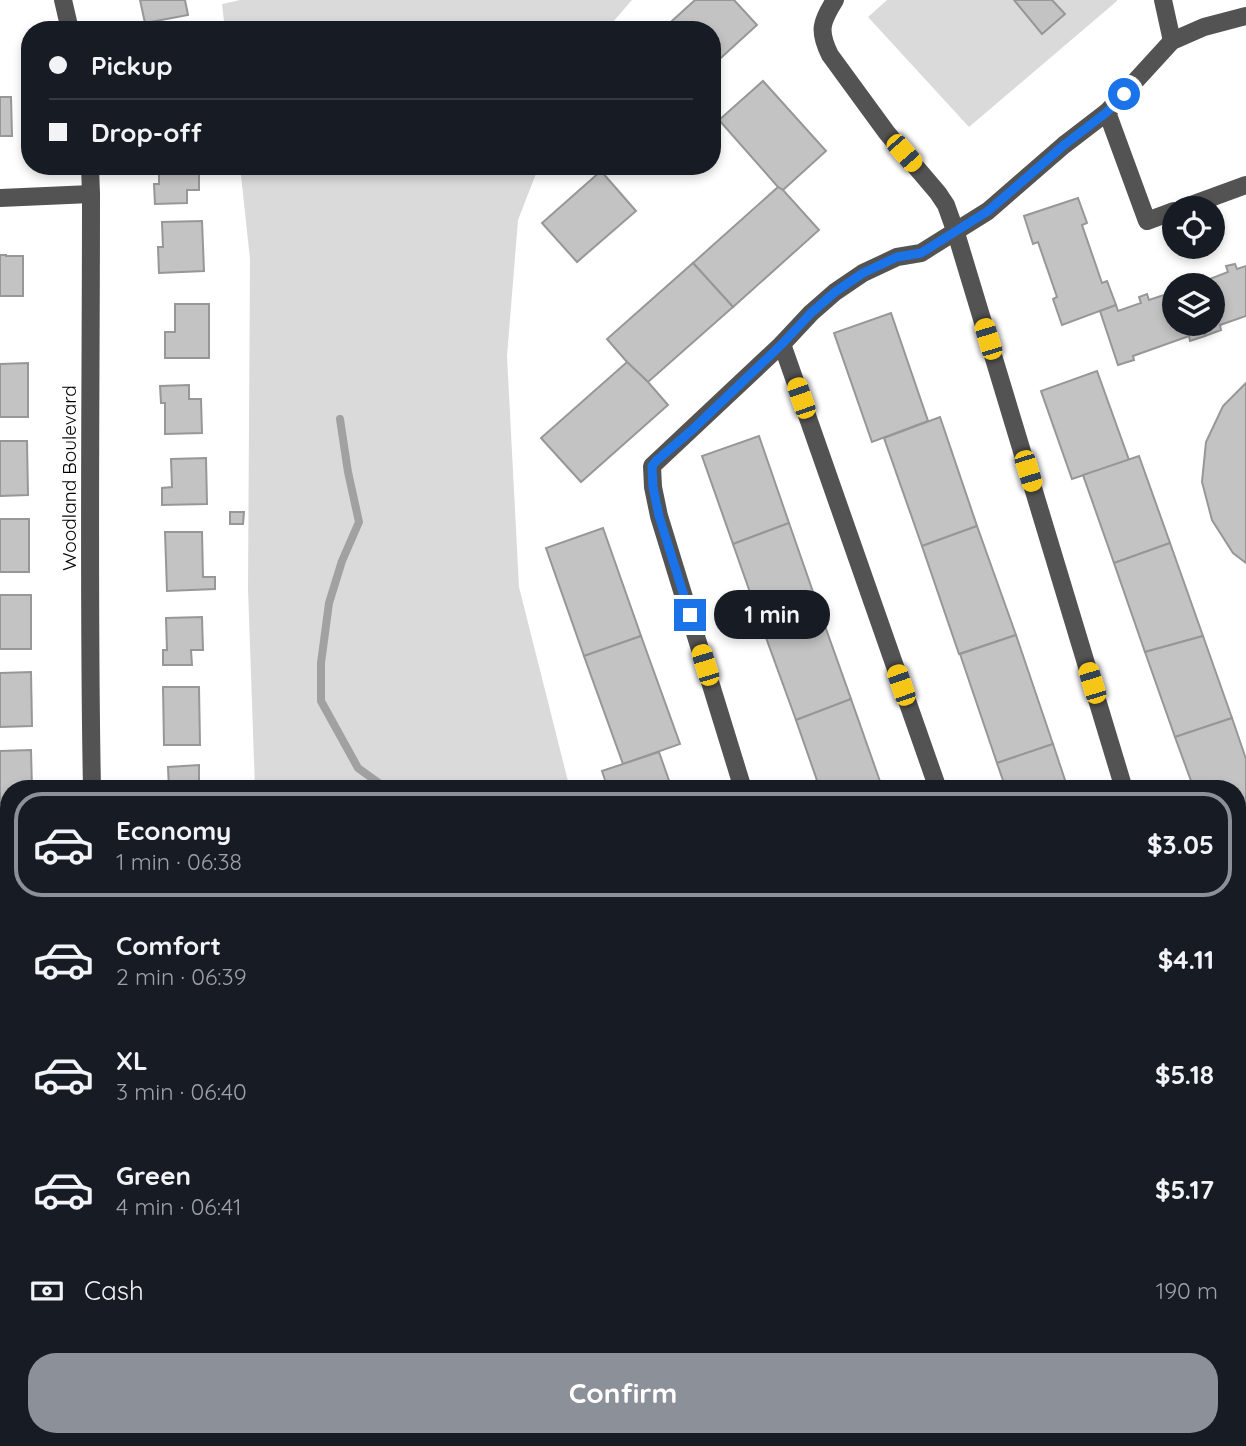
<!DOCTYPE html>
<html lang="en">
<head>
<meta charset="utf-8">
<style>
  :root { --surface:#171b24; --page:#242831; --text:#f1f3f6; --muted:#9ea1a6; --line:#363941; --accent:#8c9099 }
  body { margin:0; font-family:Quicksand,sans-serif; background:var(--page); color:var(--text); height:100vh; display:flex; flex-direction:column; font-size:26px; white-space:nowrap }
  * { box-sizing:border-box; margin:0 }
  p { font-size:23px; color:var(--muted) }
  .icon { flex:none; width:38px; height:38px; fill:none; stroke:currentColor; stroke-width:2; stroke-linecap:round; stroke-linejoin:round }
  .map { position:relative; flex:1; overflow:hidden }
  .details { position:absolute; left:0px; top:780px; width:1246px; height:667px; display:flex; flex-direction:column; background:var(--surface); border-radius:28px 28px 0 0; box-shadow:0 4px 10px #0003 }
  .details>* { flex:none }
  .guide { position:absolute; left:21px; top:21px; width:700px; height:154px; border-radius:28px; box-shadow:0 4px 10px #0003; display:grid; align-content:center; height:154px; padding:0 28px; background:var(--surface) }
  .fabs { position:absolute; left:1162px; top:196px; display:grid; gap:14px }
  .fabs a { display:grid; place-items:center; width:63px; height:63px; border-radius:50%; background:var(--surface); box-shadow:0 4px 10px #0003; font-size:35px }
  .end { position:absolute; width:32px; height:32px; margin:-16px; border:9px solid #1a73e8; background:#fff; box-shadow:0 0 0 4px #fff }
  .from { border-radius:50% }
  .bubble { position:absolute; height:49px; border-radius:24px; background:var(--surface); box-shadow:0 4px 10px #0003; font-size:23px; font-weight:800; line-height:49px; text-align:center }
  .car { position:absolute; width:21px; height:42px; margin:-21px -10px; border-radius:9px; box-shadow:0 0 5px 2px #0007; background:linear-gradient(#f5c518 24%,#345 0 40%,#f5c518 0 76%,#345 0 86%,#f5c518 0) }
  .guide b { display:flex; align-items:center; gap:24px; height:66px; font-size:26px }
  .guide b+b { border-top:2px solid var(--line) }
  .guide i { width:18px; height:18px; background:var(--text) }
  ul { padding:12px 0 0; list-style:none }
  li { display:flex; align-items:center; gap:21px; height:105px; margin:0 14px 10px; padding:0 14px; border:4px solid transparent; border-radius:28px }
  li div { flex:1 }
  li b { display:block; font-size:26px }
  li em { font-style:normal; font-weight:800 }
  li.selected { border-color:var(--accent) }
  li>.icon { width:63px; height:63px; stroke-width:1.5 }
  .pay { display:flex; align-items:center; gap:18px; height:77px; padding:0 28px; font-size:26px }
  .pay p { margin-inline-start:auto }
  .button { display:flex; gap:14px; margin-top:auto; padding:14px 28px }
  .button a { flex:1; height:80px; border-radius:28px; background:var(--accent); color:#fff; font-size:28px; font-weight:800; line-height:80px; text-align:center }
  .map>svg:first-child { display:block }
  .green { fill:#dadada }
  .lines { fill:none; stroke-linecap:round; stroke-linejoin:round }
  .stream { stroke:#a1a1a1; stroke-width:8 }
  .building { fill:#c3c3c3; stroke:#979797; stroke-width:2 }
  .minor { stroke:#535353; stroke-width:18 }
  .route { stroke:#1a73e8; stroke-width:9 }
  .labels { text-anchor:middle; stroke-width:5; stroke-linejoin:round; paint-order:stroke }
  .street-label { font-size:19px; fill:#000; stroke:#fff }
</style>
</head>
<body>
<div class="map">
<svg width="1246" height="1446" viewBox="0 0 1246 1446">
  <rect width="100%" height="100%" fill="#fff"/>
  <g class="green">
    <path d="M240,0H632L606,30H225L222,4Z"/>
    <path d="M887,0H1117V1L969,127L868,17Z"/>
    <path d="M240,166H539L518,220L507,356L519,587L570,789H255L248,588L250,259Z"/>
    <path d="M1239,1052L1246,1105V1446H288V1438H1237V1053Z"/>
  </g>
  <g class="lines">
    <g class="stream">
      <path d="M340,419L348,472L359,522L342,561L329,603L321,663V701L358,768L387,789"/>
      <path d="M542,1438L545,1446"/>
    </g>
  </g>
  <g class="building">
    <path d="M140,0H185L188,15L145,23Z"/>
    <path d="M695,0H734L757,25L712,66V30H662Z"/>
    <path d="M1014,0H1052L1065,14L1042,34Z"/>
    <path d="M763,81L826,151L783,190L778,187L719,120Z"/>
    <path d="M0,97H11L12,136H0Z"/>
    <path d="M159,166H199V190H187V203L155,204L154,184H159Z"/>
    <path d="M601,171L636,211L577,262L542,223Z"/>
    <path d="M778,187L783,190L819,230L733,307L693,263Z"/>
    <path d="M1078,198L1087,223L1082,225L1102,283L1107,281L1116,305L1062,325L1053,299L1057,297L1038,242L1033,244L1024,216Z"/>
    <path d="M202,221L204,271L159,273L158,247H163L162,222Z"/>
    <path d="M0,255H6V256H23V296H0Z"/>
    <path d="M693,263L733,307L648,382L627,362L607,339Z"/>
    <path d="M1235,264L1237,269L1246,266V316L1220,325L1221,330L1205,336L1201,324H1213V285H1189L1187,281L1203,275L1205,281L1228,272L1226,266Z"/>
    <path d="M1187,281L1189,285H1174V324H1201L1205,336L1190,341L1189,336L1133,356L1134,360L1118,365L1100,311L1116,305L1118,311L1141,303L1139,297L1147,294L1149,300L1173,292L1172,286Z"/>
    <path d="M175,304H209V358H165V332H175Z"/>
    <path d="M891,313L928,421L872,442L834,333Z"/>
    <path d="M627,362L648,382L668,405L581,482L541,438Z"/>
    <path d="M28,363V417H0V364Z"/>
    <path d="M1097,371L1129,460L1072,479L1041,391Z"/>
    <path d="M1246,383V563L1233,553L1212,520L1202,482L1206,442L1223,406Z"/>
    <path d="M189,385V399H201L202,433L165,434V403H161L160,386Z"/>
    <path d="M940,417L977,526L922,546L884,438Z"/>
    <path d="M759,436L789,523L733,544L702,456Z"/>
    <path d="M0,441H27L28,495L0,496Z"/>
    <path d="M1139,456L1170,543L1114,563L1083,475Z"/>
    <path d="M206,458L207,504L162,505V488L172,487L171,459Z"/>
    <path d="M230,512H244L243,524H230Z"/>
    <rect x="0" y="519" width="29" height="53"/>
    <path d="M789,523L820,612L764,632L733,544Z"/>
    <path d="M977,526L1016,635L959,654L922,546Z"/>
    <path d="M603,528L641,636L584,656L546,548Z"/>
    <path d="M165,532H202L203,577H215V589L167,591Z"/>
    <path d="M1170,543L1203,636L1145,652L1114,563Z"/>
    <rect x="0" y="595" width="31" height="54"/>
    <path d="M820,612L851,699L796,720L764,632Z"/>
    <path d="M202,617L203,650H191L192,665H163V650H167L166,618Z"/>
    <path d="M1016,635L1053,744L997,763L960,654Z"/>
    <path d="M641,636L680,744L623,764L584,656Z"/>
    <path d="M1203,636L1232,718L1175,737L1145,652Z"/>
    <path d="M31,672L32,726L0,727V673Z"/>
    <path d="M163,687H199L200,745H164Z"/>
    <path d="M851,699L882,787L876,789H820L796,720Z"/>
    <path d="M1232,718L1246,759V810L1237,813V789H1194L1175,737Z"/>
    <path d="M1053,744L1068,789H1006L997,763Z"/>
    <path d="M31,750L32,789H9V803H0V751Z"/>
    <path d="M659,752L672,789H608L602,771Z"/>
    <path d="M199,765V782H202V789H169L168,767Z"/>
    <path d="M1246,810V932L1239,935L1237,931V813Z"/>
    <rect x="0" y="826" width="9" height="53"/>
    <path d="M9,906V960H0V907Z"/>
    <path d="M9,982V1025L1,1026L0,983Z"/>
    <path d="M0,1060H9V1103H1Z"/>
    <path d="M0,1138H9V1191H2Z"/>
    <rect x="0" y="1296" width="9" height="37"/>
    <rect x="178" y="1438" width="31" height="8"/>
  </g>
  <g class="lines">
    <g class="minor">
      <path d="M63,0L70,30"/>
      <path d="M835,0C821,22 818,31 830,55L887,133L938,193L946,205L956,233L1124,789"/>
      <path d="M1163,0L1172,41"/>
      <path d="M1107,112L1147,221L1174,211"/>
      <path d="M90,166L91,194C91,393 88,591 92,789"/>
      <path d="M0,198L91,194"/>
      <path d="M1183,208L1246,185"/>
      <path d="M782,344L938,789"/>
      <path d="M743,789L659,516L653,487L652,466L782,344L811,313L835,292L863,273L897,257L921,253L988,211L1064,145L1107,112L1172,41L1204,27L1246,16"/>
      <path d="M0,1392H9"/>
      <path d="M101,1438V1446"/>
    </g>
  </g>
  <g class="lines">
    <path class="route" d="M690,615L659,516L653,487L652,466L656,461L692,430L782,344L811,313L835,292L863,273L897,257L921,253L988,211L1064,145L1107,112L1124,94"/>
  </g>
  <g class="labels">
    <g class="street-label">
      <text transform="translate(69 478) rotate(-90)" y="7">Woodland Boulevard</text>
    </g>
  </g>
</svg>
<div class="fabs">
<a><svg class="icon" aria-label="locate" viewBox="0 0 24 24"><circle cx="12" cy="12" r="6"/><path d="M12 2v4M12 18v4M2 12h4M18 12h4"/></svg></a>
<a><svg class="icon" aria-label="layers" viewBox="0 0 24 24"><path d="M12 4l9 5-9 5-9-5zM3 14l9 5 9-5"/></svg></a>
</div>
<i class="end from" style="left:1124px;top:94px"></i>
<i class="end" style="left:690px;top:615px"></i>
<div class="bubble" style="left:714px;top:590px;width:116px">1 min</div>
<i class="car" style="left:904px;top:153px;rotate:139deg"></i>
<i class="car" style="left:988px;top:339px;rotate:343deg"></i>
<i class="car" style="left:801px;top:398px;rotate:341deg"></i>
<i class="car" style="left:1028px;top:471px;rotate:163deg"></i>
<i class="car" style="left:705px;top:665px;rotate:343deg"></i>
<i class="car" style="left:1092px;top:683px;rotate:343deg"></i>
<i class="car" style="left:901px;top:685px;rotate:341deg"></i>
<div class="guide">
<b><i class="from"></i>Pickup</b>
<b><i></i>Drop-off</b>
</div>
<section class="details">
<ul>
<li class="selected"><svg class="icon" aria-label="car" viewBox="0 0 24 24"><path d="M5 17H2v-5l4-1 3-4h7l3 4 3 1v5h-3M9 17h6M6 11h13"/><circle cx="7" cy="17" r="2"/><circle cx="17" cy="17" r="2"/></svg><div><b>Economy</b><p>1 min · 06:38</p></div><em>$3.05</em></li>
<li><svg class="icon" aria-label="car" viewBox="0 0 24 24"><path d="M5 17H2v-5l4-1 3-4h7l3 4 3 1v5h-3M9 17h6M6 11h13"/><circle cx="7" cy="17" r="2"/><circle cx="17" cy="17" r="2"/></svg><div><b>Comfort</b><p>2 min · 06:39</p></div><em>$4.11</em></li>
<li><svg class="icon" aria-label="car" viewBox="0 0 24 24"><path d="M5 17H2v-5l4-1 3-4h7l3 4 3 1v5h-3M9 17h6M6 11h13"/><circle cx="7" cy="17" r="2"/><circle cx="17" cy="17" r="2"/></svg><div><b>XL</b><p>3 min · 06:40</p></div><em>$5.18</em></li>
<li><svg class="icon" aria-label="car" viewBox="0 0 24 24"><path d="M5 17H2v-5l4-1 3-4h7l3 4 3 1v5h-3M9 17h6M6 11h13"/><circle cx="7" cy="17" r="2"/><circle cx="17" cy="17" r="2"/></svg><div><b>Green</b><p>4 min · 06:41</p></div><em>$5.17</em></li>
</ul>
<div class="pay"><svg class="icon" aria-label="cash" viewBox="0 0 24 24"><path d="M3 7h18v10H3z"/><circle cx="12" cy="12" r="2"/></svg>Cash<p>190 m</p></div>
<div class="button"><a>Confirm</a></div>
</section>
</div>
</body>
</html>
